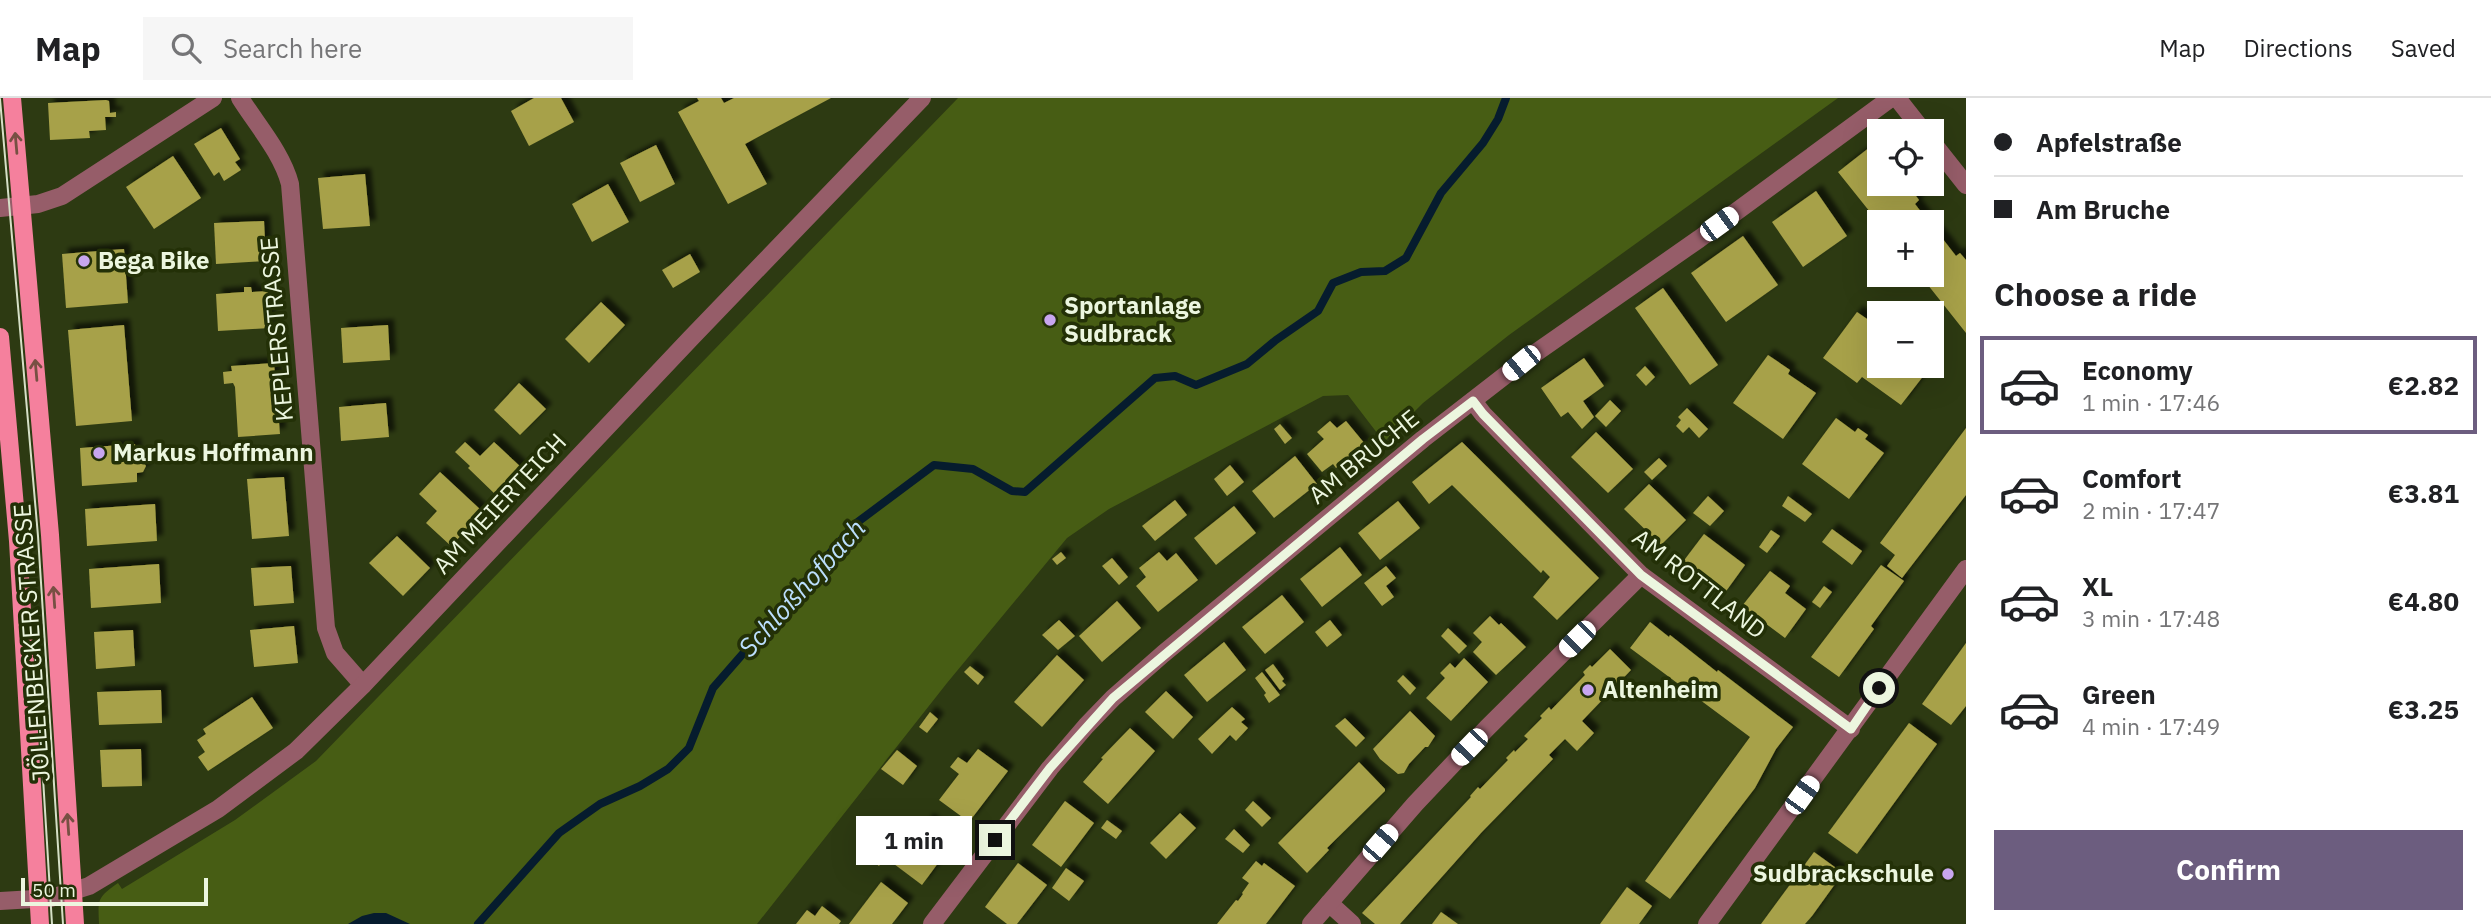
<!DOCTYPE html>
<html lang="en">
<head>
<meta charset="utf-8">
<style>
  :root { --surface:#fff; --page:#f6f6f6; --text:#202124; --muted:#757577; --line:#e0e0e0; --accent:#6c5d7f }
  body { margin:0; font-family:"IBM Plex Sans",sans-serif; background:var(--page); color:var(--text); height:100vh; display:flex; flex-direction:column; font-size:26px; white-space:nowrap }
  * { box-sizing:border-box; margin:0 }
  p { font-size:23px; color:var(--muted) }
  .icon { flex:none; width:38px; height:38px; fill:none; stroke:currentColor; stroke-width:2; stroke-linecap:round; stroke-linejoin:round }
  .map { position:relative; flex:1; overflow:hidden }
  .panel { display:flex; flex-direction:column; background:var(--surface); width:525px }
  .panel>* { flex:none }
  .banner { display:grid; align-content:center; height:154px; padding:0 28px; background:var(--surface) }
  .fabs { position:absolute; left:1867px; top:21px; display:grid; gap:14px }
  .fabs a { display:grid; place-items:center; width:77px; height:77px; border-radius:0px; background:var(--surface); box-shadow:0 7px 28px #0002; font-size:35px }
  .scale { position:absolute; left:21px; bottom:18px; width:187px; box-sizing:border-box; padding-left:7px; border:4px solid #ecf6df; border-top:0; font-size:19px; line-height:24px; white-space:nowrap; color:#ecf6df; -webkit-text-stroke:5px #233007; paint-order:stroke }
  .end { position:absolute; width:32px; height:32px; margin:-16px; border:9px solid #ecf6df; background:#111; box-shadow:0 0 0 4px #111 }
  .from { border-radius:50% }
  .bubble { position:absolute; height:49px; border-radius:0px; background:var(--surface); box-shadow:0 7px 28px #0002; font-size:23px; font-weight:700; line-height:49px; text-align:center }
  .car { position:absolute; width:21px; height:42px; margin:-21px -10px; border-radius:9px; box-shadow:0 0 5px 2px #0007; background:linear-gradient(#fff 24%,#345 0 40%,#fff 0 76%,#345 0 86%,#fff 0) }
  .banner b { display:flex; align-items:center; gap:24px; height:66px; font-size:26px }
  .banner b+b { border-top:2px solid var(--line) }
  .banner i { width:18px; height:18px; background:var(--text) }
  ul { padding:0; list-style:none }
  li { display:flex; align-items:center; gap:21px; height:98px; margin:0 14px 10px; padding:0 14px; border:4px solid transparent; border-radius:0px }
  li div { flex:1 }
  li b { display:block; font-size:26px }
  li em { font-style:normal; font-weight:700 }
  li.selected { border-color:var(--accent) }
  li>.icon { width:63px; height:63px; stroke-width:1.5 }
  h2 { padding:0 28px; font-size:32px; line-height:84px }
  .action { display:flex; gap:14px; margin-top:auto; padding:14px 28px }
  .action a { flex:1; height:80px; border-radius:0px; background:var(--accent); color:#fff; font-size:28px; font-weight:700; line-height:80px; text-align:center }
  header { display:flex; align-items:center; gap:42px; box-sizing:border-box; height:98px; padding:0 35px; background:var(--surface); border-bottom:2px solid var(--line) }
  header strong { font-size:33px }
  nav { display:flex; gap:38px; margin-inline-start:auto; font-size:24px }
  .search { width:490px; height:63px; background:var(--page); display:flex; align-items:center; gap:18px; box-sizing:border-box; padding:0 24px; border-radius:0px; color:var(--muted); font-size:26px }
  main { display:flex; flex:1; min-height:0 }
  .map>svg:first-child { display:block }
  .green { fill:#475d14 }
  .water { fill:#061c2e }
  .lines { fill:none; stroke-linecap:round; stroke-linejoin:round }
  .stream { stroke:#061c2e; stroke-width:8 }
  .building { fill:#a7a149; filter:url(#shadow) }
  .minor { stroke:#965d69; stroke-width:18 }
  .major { stroke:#f5809d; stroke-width:18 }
  .tram { stroke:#d6e0c7; stroke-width:2 }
  .oneway { stroke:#775043 }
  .route { stroke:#ecf6df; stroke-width:9 }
  .poi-dot { fill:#c8a6ef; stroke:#233007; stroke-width:2.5 }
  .labels { text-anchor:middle; stroke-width:7; stroke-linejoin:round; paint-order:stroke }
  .poi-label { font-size:24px; font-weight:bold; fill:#ecf6df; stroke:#233007; text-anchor:start }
  .street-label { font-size:24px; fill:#ecf6df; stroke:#233007 }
  .water-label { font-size:26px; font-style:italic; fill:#bbdefc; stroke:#233007 }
</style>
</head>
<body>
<header>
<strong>Map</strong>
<div class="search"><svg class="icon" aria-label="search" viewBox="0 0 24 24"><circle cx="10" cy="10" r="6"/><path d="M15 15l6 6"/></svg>Search here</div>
<nav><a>Map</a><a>Directions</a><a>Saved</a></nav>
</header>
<main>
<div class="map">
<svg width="1966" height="826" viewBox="0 0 1966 826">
  <defs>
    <filter id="shadow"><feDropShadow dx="6" dy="-6" stdDeviation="2" flood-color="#0009"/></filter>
  </defs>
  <rect width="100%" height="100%" fill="#2d3a12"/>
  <path class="green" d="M958,0H1838L1509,237L1423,305L1384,344L1348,297L1323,298L1109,411L1067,440L947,585L757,826H99C98,801 97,800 118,785L122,791L235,722L316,663Z"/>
  <path class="water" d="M374,815H386L410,826H348L362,818Z"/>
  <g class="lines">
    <path class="stream" d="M478,826L559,735L600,706L640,688L668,671L689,650L713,590L761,535L855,426L934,367L973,371L1012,393L1025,394L1155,280L1175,278L1196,287L1247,266L1276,242L1318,213L1333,185L1361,174L1385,173L1406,160L1441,95L1483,45L1498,21L1506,0"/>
  </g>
  <g class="building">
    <path d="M534,0H561L574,24L529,48L511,13Z"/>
    <path d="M697,0H721L724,5L734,0H831L745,46L767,86L728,106L678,14L699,3Z"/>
    <path d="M106,2L109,3L110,15L116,14V19H105L106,32L89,33L90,40L50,42L48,5Z"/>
    <path d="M221,30L240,61L235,64L241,72L224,83L219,74L214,78L194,46Z"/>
    <path d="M656,47L675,86L640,104L620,65Z"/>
    <path d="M1870,49L1880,61V86H1907L1919,102L1915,106L1929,124H1878L1838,74Z"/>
    <path d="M173,58L201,100L154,131L126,89Z"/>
    <path d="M365,76L370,128L323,131L318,80Z"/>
    <path d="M608,86L629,124L592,144L572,106Z"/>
    <path d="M1816,93L1847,138L1803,169L1772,124Z"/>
    <path d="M264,123L266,163L216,166L214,125Z"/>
    <path d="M1932,127L1956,158L1960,155L1966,162V235L1920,177H1932Z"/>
    <path d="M1743,138L1778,187L1726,224L1691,175Z"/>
    <path d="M124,151L128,205L66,210L62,156Z"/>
    <path d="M690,156L700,174L673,190L662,172Z"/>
    <path d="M244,189H251L252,194L268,193L270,230L218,233L216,196L244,194Z"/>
    <path d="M1663,190L1718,267L1690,287L1635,210Z"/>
    <path d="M601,204L625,227L589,265L565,241Z"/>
    <path d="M1857,214L1880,230V268H1931L1901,307L1862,279L1857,285L1823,260Z"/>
    <path d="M124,227L132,323L76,328L68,232Z"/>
    <path d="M388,227L390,262L343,265L341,230Z"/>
    <path d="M1768,257L1790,272L1788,276L1816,295L1783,341L1733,305Z"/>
    <path d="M1584,260L1604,288L1583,303L1594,319L1582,331L1568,314L1561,319L1541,290Z"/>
    <path d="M274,265L280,336L238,339L235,289L233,285L224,286L223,274L232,273L231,268Z"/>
    <path d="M1645,268L1655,279L1646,288L1636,277Z"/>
    <path d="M519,285L546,311L520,337L494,312Z"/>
    <path d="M1610,302L1621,313L1606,329L1595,318Z"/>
    <path d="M386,305L389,339L341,343L339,309Z"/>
    <path d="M1687,310L1708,331L1699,340L1689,329L1683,335L1676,328L1681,322L1678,319Z"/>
    <path d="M1836,320L1855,334L1858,330L1868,337L1865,341L1884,355L1849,401L1802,366Z"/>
    <path d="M1330,323L1337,330L1346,323L1365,346L1336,370L1333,366L1322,374L1307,356L1324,341L1317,334Z"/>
    <path d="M1280,326L1292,340L1285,346L1274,331Z"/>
    <path d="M1966,330V397L1902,480L1887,468L1895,457L1880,445Z"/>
    <path d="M1596,334L1633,371L1608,395L1571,359Z"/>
    <path d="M465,344L480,358L494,344L524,372L498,399L468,370L470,368L455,354Z"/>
    <path d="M1462,344L1599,480L1557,522L1533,499L1550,479L1543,472L1541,475L1452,387L1429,406L1412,384Z"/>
    <path d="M135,346L136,363H143L146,368L143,374L137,375V384L82,388L80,350Z"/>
    <path d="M1295,358L1317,386L1274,420L1252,393Z"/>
    <path d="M1659,360L1667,368L1652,382L1644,374Z"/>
    <path d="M1230,367L1244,384L1227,398L1214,381Z"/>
    <path d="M440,374L483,414L451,448L426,425L437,413L419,396Z"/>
    <path d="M284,379L289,438L252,441L247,381Z"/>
    <path d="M1649,386L1686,422L1661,447L1624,411Z"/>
    <path d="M1708,398L1724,413L1710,428L1693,415Z"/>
    <path d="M1788,398L1812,416L1805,424L1782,408Z"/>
    <path d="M1175,402L1187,417L1155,443L1142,428Z"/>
    <path d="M1398,403L1420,430L1380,462L1358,435Z"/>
    <path d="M155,406L157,443L87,448L85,411Z"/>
    <path d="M1234,408L1256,435L1216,467L1194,440Z"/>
    <path d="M1832,431L1862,453L1852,467L1822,444Z"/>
    <path d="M1771,432L1780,438L1767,455L1759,449Z"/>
    <path d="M1704,436L1745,467L1724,496L1682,465Z"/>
    <path d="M397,438L430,470L403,498L369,465Z"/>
    <path d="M1340,449L1362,477L1322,509L1300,481Z"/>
    <path d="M1061,454L1066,460L1057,467L1052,461Z"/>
    <path d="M1159,454L1167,463L1176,455L1198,482L1158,514L1136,488L1146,479L1139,470Z"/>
    <path d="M1112,460L1128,479L1119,487L1102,468Z"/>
    <path d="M159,466L161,505L91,510L89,471Z"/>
    <path d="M1881,467L1904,483L1871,528L1874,531L1839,579L1811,559Z"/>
    <path d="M291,468L294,505L254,508L251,470Z"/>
    <path d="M1386,468L1396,480L1386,488L1394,499L1382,508L1364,485Z"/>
    <path d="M1770,473L1790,488L1785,495L1806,511L1785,540L1742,508Z"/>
    <path d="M1824,488L1832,494L1820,510L1812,504Z"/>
    <path d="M1282,497L1304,524L1265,556L1242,529Z"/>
    <path d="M1117,503L1141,530L1102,564L1079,538Z"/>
    <path d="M1490,518L1499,527L1501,525L1526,549L1496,577L1473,554L1482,544L1473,535Z"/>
    <path d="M1059,522L1075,538L1058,552L1042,537Z"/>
    <path d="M1330,522L1342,537L1327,549L1315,534Z"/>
    <path d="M1650,524L1669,539L1670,537L1717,574L1718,572L1793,629L1776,651L1755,690L1670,801L1645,783L1750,639L1630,550Z"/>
    <path d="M294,528L298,565L254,569L250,532Z"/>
    <path d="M1448,530L1467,548L1459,556L1441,538Z"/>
    <path d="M133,532L135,568L96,571L94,534Z"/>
    <path d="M1224,544L1246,572L1207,604L1184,577Z"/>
    <path d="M1966,545V608L1951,627L1922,606Z"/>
    <path d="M1610,551L1631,572L1582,623L1594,635L1577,653L1565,641L1549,657L1553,661L1481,735L1400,826H1375L1362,815L1471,699L1470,698L1478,689L1480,691L1508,662L1506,660L1514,652L1515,654L1528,641L1524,638L1542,620L1540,618L1549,609L1551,612L1585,577L1583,574L1590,567L1592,569Z"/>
    <path d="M1057,557L1084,582L1042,629L1014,604Z"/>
    <path d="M1464,560L1488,584L1451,623L1426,600L1445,580L1440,575L1450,565L1455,570Z"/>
    <path d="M1273,566L1284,581L1282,583L1286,587L1280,592L1265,572Z"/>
    <path d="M970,568L984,579L978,587L964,574Z"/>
    <path d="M1262,574L1280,597L1269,605L1264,597L1266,595L1255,580Z"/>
    <path d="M1403,577L1416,590L1410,597L1397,583Z"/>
    <path d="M161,592L162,625L99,627L97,594Z"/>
    <path d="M1166,593L1193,619L1173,641L1145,614Z"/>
    <path d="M252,599L273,630L208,673L198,659L205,654L197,642L206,636L203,631Z"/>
    <path d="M1232,609L1245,621L1241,624L1248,630L1236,643L1230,637L1212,656L1198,641Z"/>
    <path d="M1410,613L1435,638L1428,649H1425L1409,666L1404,675L1398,676L1380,661L1373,651Z"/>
    <path d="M930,614L938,621L927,635L919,629Z"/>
    <path d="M1345,620L1365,640L1356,649L1335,628Z"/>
    <path d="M1909,625L1937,646L1857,756L1828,735Z"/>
    <path d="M1130,630L1155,653L1108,706L1083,684L1103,661L1101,660Z"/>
    <path d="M141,651L142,688L102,689L100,652Z"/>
    <path d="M978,651L1008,673L969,724L939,702L959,676L950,669L958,659L967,665Z"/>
    <path d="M897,652L917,668L903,687L881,671Z"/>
    <path d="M1359,664L1385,691V693L1327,750L1329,752L1307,775L1278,745Z"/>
    <path d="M1065,703L1094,725L1061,769L1032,747Z"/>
    <path d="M1253,703L1271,720L1262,729L1245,712Z"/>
    <path d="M1180,715L1196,730L1166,761L1150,745Z"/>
    <path d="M928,721L955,742L922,787L894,766Z"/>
    <path d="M1107,722L1122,733L1116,741L1101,730Z"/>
    <path d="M1234,731L1250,747L1243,755L1225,741Z"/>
    <path d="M869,746L886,759L879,768L862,755Z"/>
    <path d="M1814,754L1843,775L1812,818L1805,826H1761Z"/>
    <path d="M1256,763L1262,768L1264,765L1295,788L1266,826H1217L1236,802L1238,803L1243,796L1242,795L1249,785L1242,780Z"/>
    <path d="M1018,765L1047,787L1017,826H1007L985,809Z"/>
    <path d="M1066,770L1084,783L1069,803L1052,790Z"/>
    <path d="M881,784L908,805L892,826H849Z"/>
    <path d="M1627,789L1652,808L1639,826H1600Z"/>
    <path d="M822,808L841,823L839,826H796L807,812L815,818Z"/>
    <path d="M1441,814L1458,826H1432Z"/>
  </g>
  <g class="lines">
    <g class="minor">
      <path d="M240,0C257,27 282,55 290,86L326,530L335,555L363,587"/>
      <path d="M1897,0L1923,33"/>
      <path d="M1932,44L1966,87"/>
      <path d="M0,110L38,106L62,98L213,0"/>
      <path d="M1473,303L1483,316L1641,477L1851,631"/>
      <path d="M0,803L51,800L89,788L218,711L296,653L363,587L690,241L922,0"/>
      <path d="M1329,805L1352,826"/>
      <path d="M932,826L1050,670L1086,628L1113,600L1163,556L1423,341L1521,265L1699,141L1891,0"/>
      <path d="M1311,826L1415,706L1487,630L1641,477"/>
      <path d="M1707,826L1966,471"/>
    </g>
    <g class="major">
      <path d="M12,0L50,437L75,826"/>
      <path d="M0,239L18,443L40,826"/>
    </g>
    <g class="tram">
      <path d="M0,1L38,438L63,826"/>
      <path d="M34,534L52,826"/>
    </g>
  </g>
  <defs><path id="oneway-shaft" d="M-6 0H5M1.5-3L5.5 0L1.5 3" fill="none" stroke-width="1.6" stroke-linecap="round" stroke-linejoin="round" transform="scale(1.75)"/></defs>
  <g class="oneway">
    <use href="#oneway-shaft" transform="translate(16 45) rotate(-95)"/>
    <use href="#oneway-shaft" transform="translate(36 272) rotate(-95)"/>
    <use href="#oneway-shaft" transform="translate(54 499) rotate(-94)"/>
    <use href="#oneway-shaft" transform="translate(68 726) rotate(-94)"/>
  </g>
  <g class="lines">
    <path class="route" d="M995,742L1050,670L1113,600L1423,341L1473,303L1483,316L1641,477L1851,631L1879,590"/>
  </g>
  <g class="poi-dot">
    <circle cx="84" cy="163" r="7"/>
    <circle cx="1050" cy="222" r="7"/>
    <circle cx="99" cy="355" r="7"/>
    <circle cx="1588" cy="592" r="7"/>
    <circle cx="1948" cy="776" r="7"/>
  </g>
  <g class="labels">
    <g class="poi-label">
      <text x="98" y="171">Bega Bike</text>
      <text x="1064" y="216">Sportanlage<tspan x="1064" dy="28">Sudbrack</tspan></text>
      <text x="113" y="363">Markus Hoffmann</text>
      <text x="1602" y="600">Altenheim</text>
      <text x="1934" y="784" text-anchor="end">Sudbrackschule</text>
    </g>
    <g class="street-label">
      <text transform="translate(277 231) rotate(-95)" y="8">KEPLERSTRASSE</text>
      <text transform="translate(1364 359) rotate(-39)" y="8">AM BRUCHE</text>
      <text transform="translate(500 406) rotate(-47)" y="8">AM MEIERTEICH</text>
      <text transform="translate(1699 486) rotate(38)" y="8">AM ROTTLAND</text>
      <text transform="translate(32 545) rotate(-94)" y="8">JÖLLENBECKER STRASSE</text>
    </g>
    <g class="water-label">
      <text transform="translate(802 490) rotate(-48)" y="9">Schloßhofbach</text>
    </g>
  </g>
</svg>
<div class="fabs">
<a><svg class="icon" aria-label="locate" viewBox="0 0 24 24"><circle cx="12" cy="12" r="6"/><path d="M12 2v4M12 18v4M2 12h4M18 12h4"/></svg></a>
<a>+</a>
<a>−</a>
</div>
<div class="scale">50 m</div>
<i class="end from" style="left:1879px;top:590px"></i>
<i class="end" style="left:995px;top:742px"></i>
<div class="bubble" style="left:856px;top:718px;width:116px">1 min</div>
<i class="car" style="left:1719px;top:126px;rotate:54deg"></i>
<i class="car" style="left:1521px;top:265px;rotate:231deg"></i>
<i class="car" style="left:1577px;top:541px;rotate:225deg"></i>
<i class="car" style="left:1469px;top:649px;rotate:224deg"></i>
<i class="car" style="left:1802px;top:697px;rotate:36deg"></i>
<i class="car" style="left:1380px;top:745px;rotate:41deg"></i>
</div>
<section class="panel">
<div class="banner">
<b><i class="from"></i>Apfelstraße</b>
<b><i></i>Am Bruche</b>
</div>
<h2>Choose a ride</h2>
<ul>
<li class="selected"><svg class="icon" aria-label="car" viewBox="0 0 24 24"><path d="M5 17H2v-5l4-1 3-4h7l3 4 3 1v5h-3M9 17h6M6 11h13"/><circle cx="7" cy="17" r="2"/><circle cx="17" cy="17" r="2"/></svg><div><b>Economy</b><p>1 min · 17:46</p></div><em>€2.82</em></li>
<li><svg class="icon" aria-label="car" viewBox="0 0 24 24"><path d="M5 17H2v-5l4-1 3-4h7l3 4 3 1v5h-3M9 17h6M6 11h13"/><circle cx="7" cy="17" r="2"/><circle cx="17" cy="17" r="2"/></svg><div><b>Comfort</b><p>2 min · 17:47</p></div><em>€3.81</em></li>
<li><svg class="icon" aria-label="car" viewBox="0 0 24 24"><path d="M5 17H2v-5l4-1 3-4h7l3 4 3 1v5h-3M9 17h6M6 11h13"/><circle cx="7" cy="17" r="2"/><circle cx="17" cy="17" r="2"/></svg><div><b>XL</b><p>3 min · 17:48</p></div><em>€4.80</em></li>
<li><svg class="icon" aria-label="car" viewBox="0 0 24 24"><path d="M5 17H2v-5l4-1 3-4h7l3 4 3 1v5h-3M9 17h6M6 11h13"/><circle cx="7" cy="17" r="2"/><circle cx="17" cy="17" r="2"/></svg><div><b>Green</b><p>4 min · 17:49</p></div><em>€3.25</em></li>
</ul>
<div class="action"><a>Confirm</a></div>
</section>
</main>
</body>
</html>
